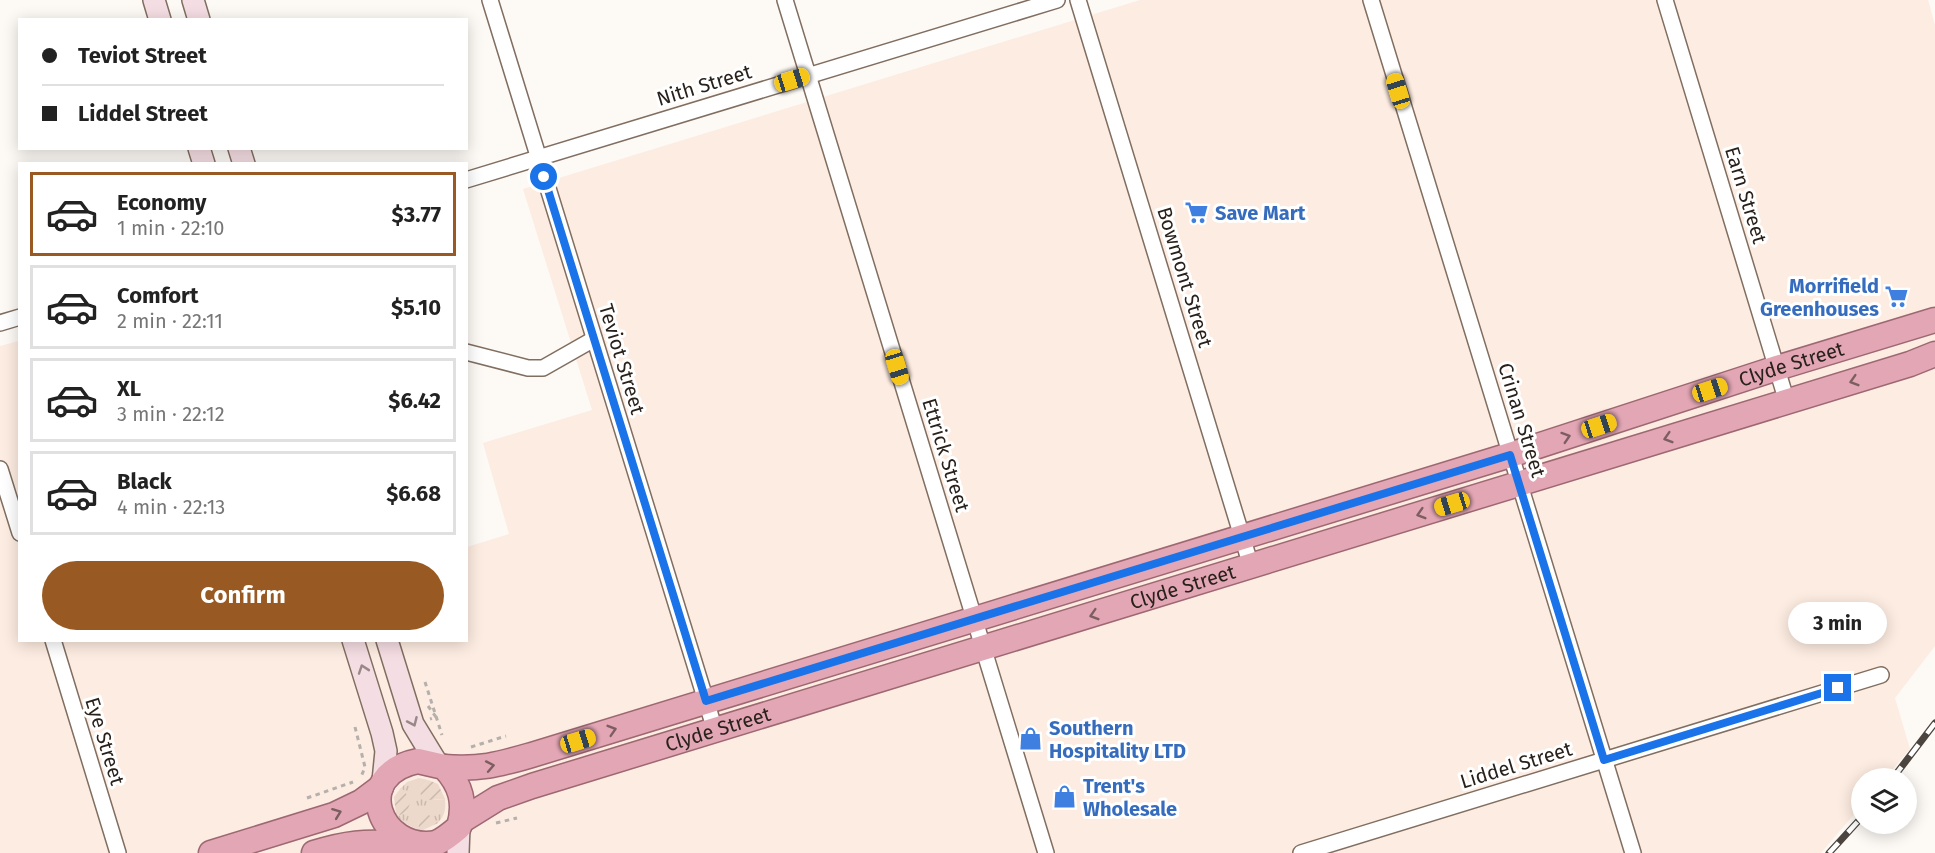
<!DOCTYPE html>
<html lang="en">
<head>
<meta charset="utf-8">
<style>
  :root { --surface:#fff; --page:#f2f2f2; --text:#222; --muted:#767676; --line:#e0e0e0; --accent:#995922 }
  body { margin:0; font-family:"Fira Sans",sans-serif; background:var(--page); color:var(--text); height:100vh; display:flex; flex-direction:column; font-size:22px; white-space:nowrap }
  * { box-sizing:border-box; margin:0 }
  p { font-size:20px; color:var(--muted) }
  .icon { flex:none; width:33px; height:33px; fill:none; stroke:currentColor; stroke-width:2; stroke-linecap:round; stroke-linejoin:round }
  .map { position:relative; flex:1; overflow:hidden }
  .side { position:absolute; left:18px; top:162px; width:450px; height:480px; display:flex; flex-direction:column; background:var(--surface); border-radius:0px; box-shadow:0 3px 15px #0003 }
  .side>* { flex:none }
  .hud { position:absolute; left:18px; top:18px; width:450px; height:132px; border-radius:0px; box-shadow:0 3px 15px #0003; display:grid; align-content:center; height:132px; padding:0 24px; background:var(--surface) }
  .controls { position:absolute; left:1851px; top:768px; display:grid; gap:12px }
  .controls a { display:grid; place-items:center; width:66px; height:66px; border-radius:50%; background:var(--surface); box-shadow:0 3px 15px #0003; font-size:30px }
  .end { position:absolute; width:27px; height:27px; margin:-14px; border:8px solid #1a73e8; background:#fff; box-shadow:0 0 0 3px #fff }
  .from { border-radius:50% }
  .bubble { position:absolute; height:42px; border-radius:21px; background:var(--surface); box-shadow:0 3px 15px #0003; font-size:20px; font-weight:700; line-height:42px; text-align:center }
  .car { position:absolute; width:18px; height:36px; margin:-18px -9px; border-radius:8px; box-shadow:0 0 4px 2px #0007; background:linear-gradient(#f5c518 24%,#345 0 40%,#f5c518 0 76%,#345 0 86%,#f5c518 0) }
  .hud b { display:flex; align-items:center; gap:21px; height:57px; font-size:22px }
  .hud b+b { border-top:2px solid var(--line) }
  .hud i { width:15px; height:15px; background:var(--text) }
  ul { padding:10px 0 0; list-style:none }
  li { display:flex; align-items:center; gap:18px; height:84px; margin:0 12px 9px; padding:0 12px; border:3px solid var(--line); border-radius:0px }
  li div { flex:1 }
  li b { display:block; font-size:22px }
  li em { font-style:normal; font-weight:700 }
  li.active { border-color:var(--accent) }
  li>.icon { width:54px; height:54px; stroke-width:1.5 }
  .cta { display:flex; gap:12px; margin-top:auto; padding:12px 24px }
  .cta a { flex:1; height:69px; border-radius:36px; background:var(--accent); color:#fff; font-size:24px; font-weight:700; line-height:69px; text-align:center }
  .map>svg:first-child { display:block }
  .commercial { fill:#fdece1 }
  .grass { fill:url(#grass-tufts) }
  .garden { fill:url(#garden-furrows) }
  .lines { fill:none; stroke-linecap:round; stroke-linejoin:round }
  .minor-casing { stroke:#806e60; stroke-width:18 }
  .secondary-casing { stroke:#806e60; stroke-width:24 }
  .trunk-casing { stroke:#9d6872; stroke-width:27 }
  .path { stroke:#b5b0ab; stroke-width:3; stroke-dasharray:4.5 4.5; stroke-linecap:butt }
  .minor { stroke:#fff; stroke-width:15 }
  .secondary { stroke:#f4dde3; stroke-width:21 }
  .trunk { stroke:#e2a6b4; stroke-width:24 }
  .rail-casing { stroke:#4c453f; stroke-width:7 }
  .rail { stroke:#fff; stroke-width:4.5; stroke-dasharray:14; stroke-linecap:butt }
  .oneway { stroke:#7c5d60 }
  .oneway2 { stroke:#998889 }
  .route { stroke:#1a73e8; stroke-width:8 }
  .labels { text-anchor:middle; stroke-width:6; stroke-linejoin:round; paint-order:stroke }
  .street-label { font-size:20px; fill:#29211b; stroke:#fff }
  .shop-label { font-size:20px; font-weight:bold; fill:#366cbe; stroke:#fff; text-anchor:start }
</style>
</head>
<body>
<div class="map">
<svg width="1935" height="853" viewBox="0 0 1935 853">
  <defs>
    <pattern id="grass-tufts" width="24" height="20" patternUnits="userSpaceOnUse" patternTransform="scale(1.5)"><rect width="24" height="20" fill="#ecd9cb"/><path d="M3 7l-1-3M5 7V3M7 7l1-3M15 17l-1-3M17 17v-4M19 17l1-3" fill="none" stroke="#cabaae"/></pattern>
    <pattern id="garden-furrows" width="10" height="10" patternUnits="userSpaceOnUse" patternTransform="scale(1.5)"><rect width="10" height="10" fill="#ecd9cb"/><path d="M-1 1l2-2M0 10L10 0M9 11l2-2" fill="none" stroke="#cabaae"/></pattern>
  </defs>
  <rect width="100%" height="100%" fill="#fdf9f5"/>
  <path class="commercial" d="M1140,0H1928L1935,25V646L1895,698L1910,749L1885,778H1862L1861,806L1821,853H0V346L19,341L20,640H466L467,547L509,534L483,443L592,410L523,189Z"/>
  <path class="grass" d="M419,778L428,780L420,790L435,800L445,799C446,809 445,815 438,823L418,819L419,830L404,823L396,814L400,815L407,812L405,791L400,789L407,782Z"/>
  <g class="garden">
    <path d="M428,780L438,784L445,799L427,800L421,796L420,790Z"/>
    <path d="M400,789L405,791L410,803L407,812L400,815L396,814L394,797Z"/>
    <path d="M425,815H429L438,823L423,830H419L418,819Z"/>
  </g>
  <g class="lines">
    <defs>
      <g id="minor">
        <path d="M490,0L715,730"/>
        <path d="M785,0L1046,853"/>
        <path d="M1078,0L1251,566"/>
        <path d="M1371,0L1633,853"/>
        <path d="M1665,0L1787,402"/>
        <path d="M466,180L1057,0"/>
        <path d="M0,323L20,317"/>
        <path d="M466,352L528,368H543L594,339"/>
        <path d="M0,469L20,533"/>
        <path d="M53,640L118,853"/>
        <path d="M1301,853L1881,675"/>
      </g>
      <g id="secondary">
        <path d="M154,0L160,20"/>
        <path d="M193,0L199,20"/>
        <path d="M199,148L204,164"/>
        <path d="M239,148L244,164"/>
        <path d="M353,640L382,733L386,751L383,781"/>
        <path d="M387,640L413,724L438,765"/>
        <path d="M458,853L459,827"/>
      </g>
      <g id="trunk">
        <path d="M418,761L444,767C461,785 466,803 459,827C452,833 444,840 436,843C379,853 350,774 418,761Z"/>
        <path id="s1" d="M444,767C482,770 500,764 535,754L1510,455L1777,368L1935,320"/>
        <path id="s2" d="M461,821L498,798L532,786L1910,364L1935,354"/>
        <path d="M211,853L334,815L361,802L381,787"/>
        <path d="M314,853C346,843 365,841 399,844"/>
      </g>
    </defs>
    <use href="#minor" class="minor-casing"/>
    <use href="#secondary" class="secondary-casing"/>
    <use href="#trunk" class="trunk-casing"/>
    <g class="path">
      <path d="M425,682L442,735"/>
      <path d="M428,706L436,717L430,719"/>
      <path d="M355,727L365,767L361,777"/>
      <path d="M471,747L506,736"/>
      <path d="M307,798L353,782"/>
      <path d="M496,823L517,818"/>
    </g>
    <use href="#minor" class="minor"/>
    <use href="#secondary" class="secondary"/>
    <use href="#trunk" class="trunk"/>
    <defs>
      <g id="rail">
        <path d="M1893,778L1935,723"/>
        <path d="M1829,853L1862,817"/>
      </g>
    </defs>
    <use href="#rail" class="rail-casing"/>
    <use href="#rail" class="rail"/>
  </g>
  <defs><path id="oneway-chevron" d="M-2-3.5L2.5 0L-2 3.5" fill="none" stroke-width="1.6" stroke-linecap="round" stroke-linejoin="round" transform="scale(1.5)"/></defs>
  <g class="oneway">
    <use href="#oneway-chevron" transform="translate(1854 381) rotate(163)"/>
    <use href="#oneway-chevron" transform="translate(1566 437) rotate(-18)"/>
    <use href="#oneway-chevron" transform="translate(1668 438) rotate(163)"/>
    <use href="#oneway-chevron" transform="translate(1421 514) rotate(163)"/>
    <use href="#oneway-chevron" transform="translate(1094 615) rotate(163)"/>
    <use href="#oneway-chevron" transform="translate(612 730) rotate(-17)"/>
    <use href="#oneway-chevron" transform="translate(490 766) rotate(-11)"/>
    <use href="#oneway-chevron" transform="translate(337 813) rotate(-21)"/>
  </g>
  <g class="oneway2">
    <use href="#oneway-chevron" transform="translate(363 669) rotate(-109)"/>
    <use href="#oneway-chevron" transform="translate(413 722) rotate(66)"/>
  </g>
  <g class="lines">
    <path class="route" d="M544,177L706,701L1510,455L1604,760L1838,688"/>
  </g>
  <defs>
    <symbol id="supermarket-bare" viewBox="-9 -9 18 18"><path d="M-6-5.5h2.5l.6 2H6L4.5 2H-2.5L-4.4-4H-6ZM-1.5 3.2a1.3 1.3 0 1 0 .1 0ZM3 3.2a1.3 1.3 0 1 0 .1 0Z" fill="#3f7fe0" stroke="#fff" stroke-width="2.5" paint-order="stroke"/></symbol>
    <symbol id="shop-bare" viewBox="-9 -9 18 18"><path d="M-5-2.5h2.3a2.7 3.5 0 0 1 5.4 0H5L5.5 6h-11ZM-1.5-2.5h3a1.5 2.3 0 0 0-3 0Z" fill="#3f7fe0" stroke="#fff" stroke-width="2.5" paint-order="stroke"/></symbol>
  </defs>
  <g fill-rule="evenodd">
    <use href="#supermarket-bare" x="1180" y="196" width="33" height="33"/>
    <use href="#supermarket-bare" x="1880" y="280" width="33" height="33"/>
    <use href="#shop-bare" x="1014" y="722" width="33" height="33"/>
    <use href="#shop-bare" x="1048" y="780" width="33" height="33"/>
  </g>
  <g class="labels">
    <g class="street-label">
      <text transform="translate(704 85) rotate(-17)" y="7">Nith Street</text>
      <text transform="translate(1746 195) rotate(73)" y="7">Earn Street</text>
      <text transform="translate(1185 277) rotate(73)" y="7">Bowmont Street</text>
      <text transform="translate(622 359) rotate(73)" y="7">Teviot Street</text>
      <text dy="7" stroke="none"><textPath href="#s1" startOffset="1408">Clyde Street</textPath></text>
      <text transform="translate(1522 420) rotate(73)" y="7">Crinan Street</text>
      <text transform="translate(946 455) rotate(73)" y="7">Ettrick Street</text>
      <text dy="7" stroke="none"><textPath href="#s2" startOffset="760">Clyde Street</textPath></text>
      <text dy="7" stroke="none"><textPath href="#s2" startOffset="274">Clyde Street</textPath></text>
      <text transform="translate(105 741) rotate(73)" y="7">Eye Street</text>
      <text transform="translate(1516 765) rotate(-17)" y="7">Liddel Street</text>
    </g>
    <g class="shop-label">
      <text x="1215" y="220">Save Mart</text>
      <text x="1879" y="293" text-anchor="end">Morrifield<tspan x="1879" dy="23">Greenhouses</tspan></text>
      <text x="1049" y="735">Southern<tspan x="1049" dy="23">Hospitality LTD</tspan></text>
      <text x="1083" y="793">Trent's<tspan x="1083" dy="23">Wholesale</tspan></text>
    </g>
  </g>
</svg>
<div class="controls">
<a><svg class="icon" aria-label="layers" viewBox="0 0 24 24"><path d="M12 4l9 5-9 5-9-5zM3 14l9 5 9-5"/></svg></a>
</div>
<i class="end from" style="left:544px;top:177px"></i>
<i class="end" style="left:1838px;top:688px"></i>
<div class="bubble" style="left:1788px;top:602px;width:99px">3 min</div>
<i class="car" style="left:792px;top:80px;rotate:73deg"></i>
<i class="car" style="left:1398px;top:91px;rotate:343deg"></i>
<i class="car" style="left:897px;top:367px;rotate:163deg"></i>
<i class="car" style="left:1710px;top:390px;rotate:72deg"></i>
<i class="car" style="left:1599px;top:426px;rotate:72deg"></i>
<i class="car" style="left:1452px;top:504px;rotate:253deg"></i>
<i class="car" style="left:578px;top:741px;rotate:73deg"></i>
<div class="hud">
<b><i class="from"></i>Teviot Street</b>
<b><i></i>Liddel Street</b>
</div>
<section class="side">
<ul>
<li class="active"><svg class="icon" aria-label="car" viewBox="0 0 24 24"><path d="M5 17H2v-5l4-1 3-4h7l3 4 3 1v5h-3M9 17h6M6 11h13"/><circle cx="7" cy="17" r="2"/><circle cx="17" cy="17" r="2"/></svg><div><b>Economy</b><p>1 min · 22:10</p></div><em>$3.77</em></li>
<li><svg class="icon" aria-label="car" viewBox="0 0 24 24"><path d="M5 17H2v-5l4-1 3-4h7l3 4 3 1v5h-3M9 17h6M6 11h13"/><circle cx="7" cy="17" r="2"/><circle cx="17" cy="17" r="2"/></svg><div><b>Comfort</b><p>2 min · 22:11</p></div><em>$5.10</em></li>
<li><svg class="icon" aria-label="car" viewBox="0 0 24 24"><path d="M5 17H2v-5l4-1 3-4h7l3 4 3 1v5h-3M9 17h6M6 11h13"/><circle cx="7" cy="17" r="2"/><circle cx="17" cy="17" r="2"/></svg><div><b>XL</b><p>3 min · 22:12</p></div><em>$6.42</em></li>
<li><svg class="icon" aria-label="car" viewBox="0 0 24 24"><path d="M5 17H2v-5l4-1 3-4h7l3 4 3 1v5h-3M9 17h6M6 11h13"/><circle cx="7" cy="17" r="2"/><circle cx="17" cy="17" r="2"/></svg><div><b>Black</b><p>4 min · 22:13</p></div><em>$6.68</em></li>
</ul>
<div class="cta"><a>Confirm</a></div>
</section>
</div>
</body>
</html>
